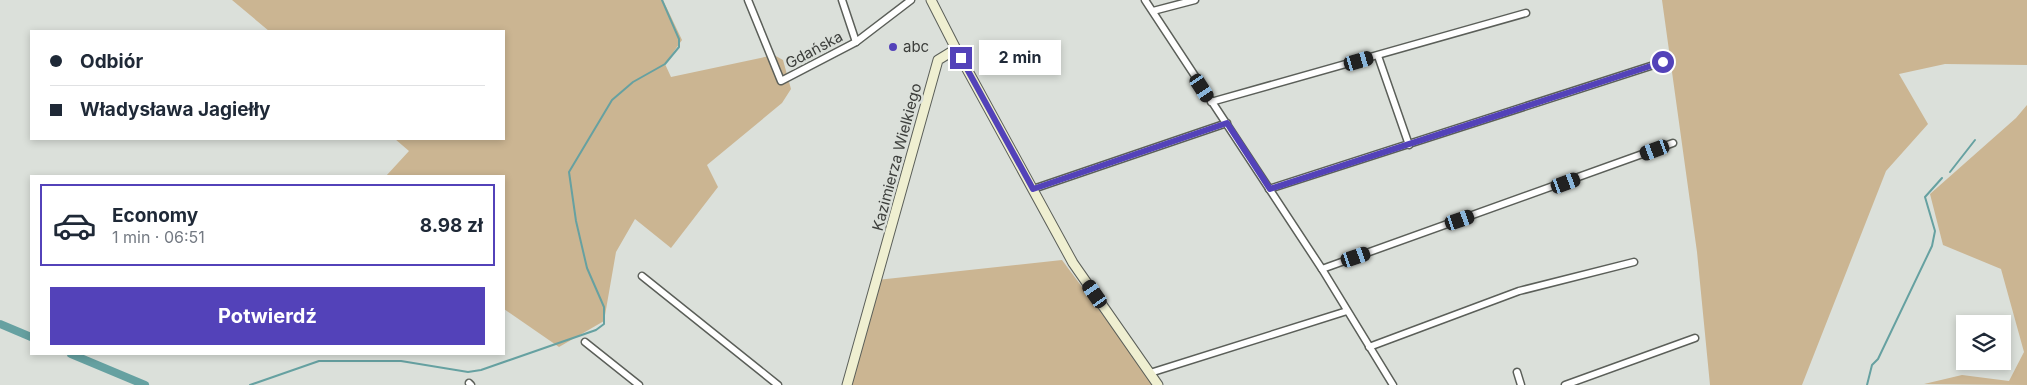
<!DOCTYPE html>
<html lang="pl">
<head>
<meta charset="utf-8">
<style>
  :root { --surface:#fff; --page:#f2f2f3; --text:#1f2937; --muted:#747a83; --line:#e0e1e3; --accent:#5342b9 }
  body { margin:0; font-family:Inter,sans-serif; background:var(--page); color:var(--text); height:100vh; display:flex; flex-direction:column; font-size:19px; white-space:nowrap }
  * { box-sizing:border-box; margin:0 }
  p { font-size:16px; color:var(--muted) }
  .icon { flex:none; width:28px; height:28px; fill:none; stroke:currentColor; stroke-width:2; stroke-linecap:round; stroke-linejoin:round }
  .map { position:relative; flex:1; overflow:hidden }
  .details { position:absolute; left:30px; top:175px; width:475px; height:180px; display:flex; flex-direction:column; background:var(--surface); border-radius:0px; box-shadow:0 2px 8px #0003 }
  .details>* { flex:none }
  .hud { position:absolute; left:30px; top:30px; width:475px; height:110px; border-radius:0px; box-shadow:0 2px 8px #0003; display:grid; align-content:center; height:110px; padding:0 20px; background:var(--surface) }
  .controls { position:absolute; left:1956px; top:315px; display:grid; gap:10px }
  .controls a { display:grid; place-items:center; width:55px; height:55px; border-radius:0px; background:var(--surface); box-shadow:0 2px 8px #0003; font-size:25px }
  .end { position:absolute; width:22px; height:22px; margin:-11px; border:6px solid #5342b9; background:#fff; box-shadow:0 0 0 2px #fff }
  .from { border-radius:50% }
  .bubble { position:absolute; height:35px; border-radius:0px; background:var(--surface); box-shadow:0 2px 8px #0003; font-size:16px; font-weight:700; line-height:35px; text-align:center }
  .car { position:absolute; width:15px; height:30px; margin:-15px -8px; border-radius:6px; box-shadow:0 0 4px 1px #0007; background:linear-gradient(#222 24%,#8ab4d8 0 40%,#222 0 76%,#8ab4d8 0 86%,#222 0) }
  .hud b { display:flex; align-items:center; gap:18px; height:48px; font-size:19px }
  .hud b+b { border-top:1px solid var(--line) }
  .hud i { width:12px; height:12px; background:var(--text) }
  ul { padding:9px 0 0; list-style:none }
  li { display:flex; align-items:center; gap:15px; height:82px; margin:0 10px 8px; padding:0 10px; border:2px solid transparent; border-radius:0px }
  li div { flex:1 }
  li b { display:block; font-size:19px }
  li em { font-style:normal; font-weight:700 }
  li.on { border-color:var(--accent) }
  li>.icon { width:45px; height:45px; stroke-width:1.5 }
  .cta { display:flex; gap:10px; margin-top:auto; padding:10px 20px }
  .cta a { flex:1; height:58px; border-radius:0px; background:var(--accent); color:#fff; font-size:20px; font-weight:700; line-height:58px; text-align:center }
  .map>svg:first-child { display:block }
  .green { fill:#cbb592 }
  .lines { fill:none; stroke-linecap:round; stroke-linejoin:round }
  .stream { stroke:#66a1a1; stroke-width:2 }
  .canal { stroke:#66a1a1; stroke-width:8 }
  .street-casing { stroke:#5b5f59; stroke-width:9 }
  .secondary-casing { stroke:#5b5f59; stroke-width:11 }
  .street { stroke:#fff; stroke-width:6 }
  .secondary { stroke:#efefd1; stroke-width:9 }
  .route { stroke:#5342b9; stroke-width:6 }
  .poi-dot { fill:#5342b9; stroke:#dbe0da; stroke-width:2 }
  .labels { text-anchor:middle; stroke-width:5; stroke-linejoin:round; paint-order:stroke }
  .poi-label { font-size:15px; fill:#3c3e3b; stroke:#dbe0da; text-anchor:start }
  .street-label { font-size:15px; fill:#3c3e3b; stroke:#dbe0da }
</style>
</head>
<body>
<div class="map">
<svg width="2027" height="385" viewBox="0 0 2027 385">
  <rect width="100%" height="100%" fill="#dbe0da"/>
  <g class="green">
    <path d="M232,0H663L682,40L665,64L671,77L774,55L783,60L791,89L782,103L707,165L718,187L671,248L635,219L616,252L604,321L559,347L504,309V176H386L409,151L395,139H504V31H269Z"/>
    <path d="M1662,0H2027V65L1945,64L1899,74L1928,124L1886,171L1802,385H1710L1697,252Z"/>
    <path d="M2027,105V385L1924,384L1962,375L2009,381L2024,352L2001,269L1943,245L1930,194L2016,118Z"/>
    <path d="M1062,260L1155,385H847L877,280Z"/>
  </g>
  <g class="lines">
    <g class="stream">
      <path d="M1950,172L1975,140"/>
      <path d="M250,385L319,361H401L468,372L481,370L596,330L604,324V307L587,268L576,221L569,172L612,100L633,82L665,64L679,47V39L662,0"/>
      <path d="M1867,385L1872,365L1878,359L1932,246L1935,231L1925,197L1942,178"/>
    </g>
    <g class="canal">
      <path d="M0,324L31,337"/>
      <path d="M71,354L145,385"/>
    </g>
    <defs>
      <g id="street">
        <path d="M748,0L781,81L856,42"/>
        <path d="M842,0L856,42L911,0"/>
        <path d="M1145,0L1322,269L1393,385"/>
        <path d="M1153,11L1195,0"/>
        <path d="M1378,56L1409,145"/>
        <path d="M1211,102L1526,13"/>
        <path d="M1033,189L1227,123"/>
        <path d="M1269,189L1663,62"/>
        <path d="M1322,269L1673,143"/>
        <path d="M642,276L778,385"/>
        <path d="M585,342L639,385"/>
        <path d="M1369,347L1519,291L1634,262"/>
        <path d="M1517,372L1521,385"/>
        <path d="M1150,373L1347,311"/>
        <path d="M469,383L471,385"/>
        <path d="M1565,385L1695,338"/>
      </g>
      <g id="secondary">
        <path d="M931,0L956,49L1073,263L1158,385"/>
        <path d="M847,385L938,60L956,49"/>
      </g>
    </defs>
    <use href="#street" class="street-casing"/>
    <use href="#secondary" class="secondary-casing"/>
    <use href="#street" class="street"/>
    <use href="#secondary" class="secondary"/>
  </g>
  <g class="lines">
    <path class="route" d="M961,58L1033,189L1227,123L1270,189L1663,62"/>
  </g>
  <circle class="poi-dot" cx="893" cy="47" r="5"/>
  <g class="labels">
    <g class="poi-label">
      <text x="903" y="52">abc</text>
    </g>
    <g class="street-label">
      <text transform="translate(814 50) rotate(-28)" y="5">Gdańska</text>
      <text transform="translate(897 157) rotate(-75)" y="5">Kazimierza Wielkiego</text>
    </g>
  </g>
</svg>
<div class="controls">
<a><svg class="icon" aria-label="layers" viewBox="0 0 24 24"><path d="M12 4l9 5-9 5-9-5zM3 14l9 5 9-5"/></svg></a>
</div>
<i class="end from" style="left:1663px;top:62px"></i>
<i class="end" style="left:961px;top:58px"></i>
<div class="bubble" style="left:979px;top:40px;width:82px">2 min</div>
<i class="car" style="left:1359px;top:61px;rotate:74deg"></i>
<i class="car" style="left:1202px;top:88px;rotate:147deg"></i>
<i class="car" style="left:1655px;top:150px;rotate:250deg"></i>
<i class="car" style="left:1566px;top:183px;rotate:70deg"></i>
<i class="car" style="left:1460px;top:220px;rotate:71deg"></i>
<i class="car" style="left:1356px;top:257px;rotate:71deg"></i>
<i class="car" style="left:1095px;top:294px;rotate:325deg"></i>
<div class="hud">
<b><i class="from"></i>Odbiór</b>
<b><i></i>Władysława Jagiełły</b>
</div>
<section class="details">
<ul>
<li class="on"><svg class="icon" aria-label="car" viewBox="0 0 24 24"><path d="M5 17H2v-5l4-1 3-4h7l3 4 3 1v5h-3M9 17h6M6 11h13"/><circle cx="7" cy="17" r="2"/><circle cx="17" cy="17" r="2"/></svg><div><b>Economy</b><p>1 min · 06:51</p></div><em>8.98 zł</em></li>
</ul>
<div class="cta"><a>Potwierdź</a></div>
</section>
</div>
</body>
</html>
